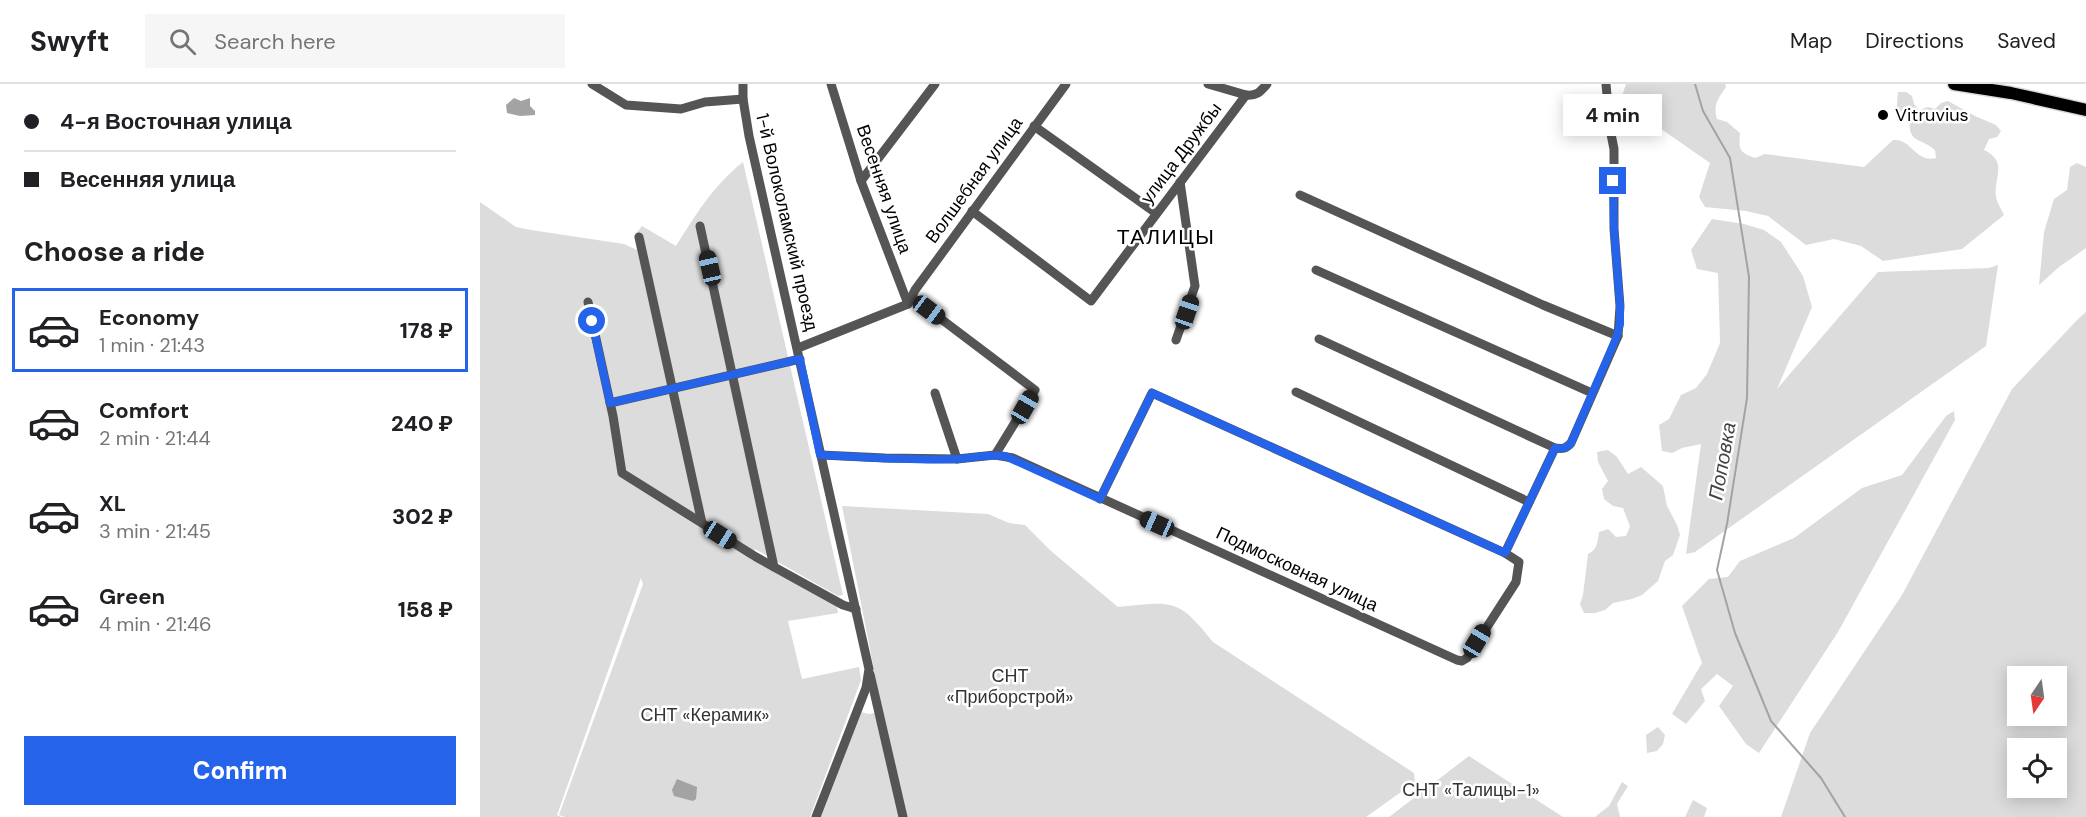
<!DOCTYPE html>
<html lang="en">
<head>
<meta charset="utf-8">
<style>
  :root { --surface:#fff; --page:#f6f6f6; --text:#202124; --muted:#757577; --line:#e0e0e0; --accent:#2563eb }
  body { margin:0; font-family:"DM Sans",sans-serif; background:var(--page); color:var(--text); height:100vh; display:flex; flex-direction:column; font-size:22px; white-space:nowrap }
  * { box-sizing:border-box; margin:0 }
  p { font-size:20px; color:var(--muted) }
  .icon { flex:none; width:33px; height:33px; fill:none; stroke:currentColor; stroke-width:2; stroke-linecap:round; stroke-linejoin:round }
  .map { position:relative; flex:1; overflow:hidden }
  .sheet { display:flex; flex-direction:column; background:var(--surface); width:480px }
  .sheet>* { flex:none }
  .top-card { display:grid; align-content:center; height:132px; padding:0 24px; background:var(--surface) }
  .needle { width:39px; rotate:193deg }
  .buttons { position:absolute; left:1527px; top:582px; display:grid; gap:12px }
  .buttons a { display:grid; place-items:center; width:60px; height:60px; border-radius:0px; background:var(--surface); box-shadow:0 3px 15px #0003; font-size:30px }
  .end { position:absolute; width:27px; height:27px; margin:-14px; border:8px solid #2563eb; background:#fff; box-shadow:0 0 0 3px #fff }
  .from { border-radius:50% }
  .bubble { position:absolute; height:42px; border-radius:0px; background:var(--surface); box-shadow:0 3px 15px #0003; font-size:20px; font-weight:800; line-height:42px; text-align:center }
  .car { position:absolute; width:18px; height:36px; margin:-18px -9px; border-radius:8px; box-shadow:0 0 4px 2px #0007; background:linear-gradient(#222 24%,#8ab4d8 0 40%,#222 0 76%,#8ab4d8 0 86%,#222 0) }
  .top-card b { display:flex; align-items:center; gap:21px; height:57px; font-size:22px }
  .top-card b+b { border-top:2px solid var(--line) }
  .top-card i { width:15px; height:15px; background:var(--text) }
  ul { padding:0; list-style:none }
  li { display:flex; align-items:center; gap:18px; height:84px; margin:0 12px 9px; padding:0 12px; border:3px solid transparent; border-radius:0px }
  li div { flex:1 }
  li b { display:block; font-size:22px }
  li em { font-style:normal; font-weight:800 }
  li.selected { border-color:var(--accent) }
  li>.icon { width:54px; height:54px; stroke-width:1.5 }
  h2 { padding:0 24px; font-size:27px; line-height:72px }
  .action { display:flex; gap:12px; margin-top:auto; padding:12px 24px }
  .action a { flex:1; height:69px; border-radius:0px; background:var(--accent); color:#fff; font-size:24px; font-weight:800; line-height:69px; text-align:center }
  header { display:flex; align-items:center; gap:36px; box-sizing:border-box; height:84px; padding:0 30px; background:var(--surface); border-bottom:2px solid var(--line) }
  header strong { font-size:28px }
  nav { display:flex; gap:33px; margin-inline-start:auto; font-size:21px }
  .search { width:420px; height:54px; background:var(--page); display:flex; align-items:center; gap:15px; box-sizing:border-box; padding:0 21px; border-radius:0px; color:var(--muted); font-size:22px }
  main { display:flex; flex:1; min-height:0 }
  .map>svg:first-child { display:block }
  .green { fill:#dcdcdc; fill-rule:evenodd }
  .water { fill:#a3a3a3 }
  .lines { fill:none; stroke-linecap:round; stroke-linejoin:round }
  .stream { stroke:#a3a3a3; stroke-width:2 }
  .major-casing { stroke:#dbdbdb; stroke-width:15 }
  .minor { stroke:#555; stroke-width:9 }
  .major { stroke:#000; stroke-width:12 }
  .route { stroke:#2563eb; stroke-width:8 }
  .poi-dot { fill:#000; stroke:#fff; stroke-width:2 }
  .labels { text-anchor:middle; stroke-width:5; stroke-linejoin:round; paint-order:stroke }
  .poi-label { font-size:18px; fill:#000; stroke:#fff; text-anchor:start }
  .street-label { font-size:18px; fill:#000; stroke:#fff }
  .park-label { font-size:18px; fill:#333; stroke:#fff }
  .water-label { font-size:20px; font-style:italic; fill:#444; stroke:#fff }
  .quarter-label { font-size:21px; letter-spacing:1.5px; fill:#000; stroke:#fff }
</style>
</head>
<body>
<header>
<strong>Swyft</strong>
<div class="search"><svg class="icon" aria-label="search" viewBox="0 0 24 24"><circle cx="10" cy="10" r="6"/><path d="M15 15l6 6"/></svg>Search here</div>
<nav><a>Map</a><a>Directions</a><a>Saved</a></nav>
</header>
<main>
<section class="sheet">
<div class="top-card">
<b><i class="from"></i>4-я Восточная улица</b>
<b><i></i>Весенняя улица</b>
</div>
<h2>Choose a ride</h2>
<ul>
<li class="selected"><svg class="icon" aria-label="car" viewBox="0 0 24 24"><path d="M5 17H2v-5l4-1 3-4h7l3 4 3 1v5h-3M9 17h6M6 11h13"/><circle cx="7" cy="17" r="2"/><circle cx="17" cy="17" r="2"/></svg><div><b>Economy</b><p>1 min · 21:43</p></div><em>178 ₽</em></li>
<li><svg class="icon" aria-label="car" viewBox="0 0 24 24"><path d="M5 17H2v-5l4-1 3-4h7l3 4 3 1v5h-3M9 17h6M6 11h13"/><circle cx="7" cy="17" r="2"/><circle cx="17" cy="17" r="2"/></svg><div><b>Comfort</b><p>2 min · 21:44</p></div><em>240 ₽</em></li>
<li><svg class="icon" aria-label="car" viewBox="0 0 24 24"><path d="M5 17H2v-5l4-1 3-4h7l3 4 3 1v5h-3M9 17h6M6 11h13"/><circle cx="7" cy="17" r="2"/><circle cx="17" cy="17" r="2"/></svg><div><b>XL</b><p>3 min · 21:45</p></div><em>302 ₽</em></li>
<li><svg class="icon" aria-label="car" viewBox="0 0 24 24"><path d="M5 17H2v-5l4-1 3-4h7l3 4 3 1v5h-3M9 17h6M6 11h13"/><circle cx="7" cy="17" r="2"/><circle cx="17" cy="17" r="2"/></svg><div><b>Green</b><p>4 min · 21:46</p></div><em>158 ₽</em></li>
</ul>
<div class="action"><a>Confirm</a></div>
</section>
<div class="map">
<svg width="1606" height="733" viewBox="0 0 1606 733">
  <rect width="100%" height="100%" fill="#fff"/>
  <g class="green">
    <path d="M1146,0H1245L1246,3C1238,15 1233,21 1237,35L1247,38L1260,49C1259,65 1258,68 1275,74L1285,70L1384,83L1413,56C1432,54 1435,79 1456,74L1455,66C1440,53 1427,60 1430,33L1423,29L1416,31L1418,8H1426L1432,12L1434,20L1439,26L1448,23L1455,25L1461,19L1468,17L1495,32L1516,41L1521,47L1517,53L1509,55L1504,66C1529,78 1513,94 1516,113C1517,119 1522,126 1524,131L1482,165L1403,177L1381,162L1354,155L1326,161L1288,132L1266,127L1225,123L1219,113L1230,79L1164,33L1167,28L1142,12Z"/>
    <path d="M263,78L363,511L358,512L275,465L270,475L357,522L358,529L308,537L322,595L379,583L381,596L330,733H85L79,731L163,500L161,494L77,731L81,733H0V118L36,143L51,146L144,160L157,166L154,152L162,142L196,162C216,130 233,102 263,78Z"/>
    <path d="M1597,79L1606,83V164L1579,183L1559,201L1564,148L1574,115L1587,106L1590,83Z"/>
    <path d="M1232,135L1264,140L1284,146L1301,158L1323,192L1332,223L1297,305L1398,188L1509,184L1518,181L1506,262L1215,468L1206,470L1221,360L1202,364L1192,369L1182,367L1179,341L1189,335L1201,311L1216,304L1227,290L1240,259L1238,189L1217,185L1211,166Z"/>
    <path d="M1606,228V733H1301L1330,649L1422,511L1532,305L1599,234ZM1538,592H1576V632H1538ZM1538,664H1576V704H1538Z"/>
    <path d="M1474,327L1475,336L1358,548L1279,669L1266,660L1239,622L1253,602L1237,590L1221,605L1225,617L1206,640L1192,630L1222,579L1202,522L1229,495L1248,493L1260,477L1314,454L1382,404L1422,391L1466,332Z"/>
    <path d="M1128,366L1137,373L1148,390L1161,383L1183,402L1187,422L1197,441L1200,451L1193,471L1185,477L1178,497L1162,511L1152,515L1133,519L1125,526L1115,529H1104L1100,520L1103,511L1108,470C1117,466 1118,457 1119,448L1128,445L1136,453L1146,452L1150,442L1143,424L1133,422L1124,415L1122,405L1128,397L1118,378L1117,368Z"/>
    <path d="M362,422L508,430L529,439L545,441L571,467L638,523C693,518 697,513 733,558L934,689L935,698L886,733H341L381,628L389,630L402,627Z"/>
    <path d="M1178,643L1185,651L1183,660L1177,667L1167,669L1166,651Z"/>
    <path d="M989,672L1083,733H909Z"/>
    <path d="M1142,698L1148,702L1137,720L1140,733H1115L1129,722Z"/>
    <path d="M1213,716L1227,724L1224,733H1205Z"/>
  </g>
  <g class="water">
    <path d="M34,14L41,17L50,14V22L55,27V31L40,32L27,29L26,21Z"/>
    <path d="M197,695L217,703L216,715L213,717L194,712L192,706Z"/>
  </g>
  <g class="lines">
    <path class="stream" d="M1215,0L1223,27L1250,74L1269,193L1267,314L1247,440L1237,486L1255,549L1291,637L1341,694L1365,733"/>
    <defs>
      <path id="major" d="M1474,0L1531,9L1606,26"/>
    </defs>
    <use href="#major" class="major-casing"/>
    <g class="minor">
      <path d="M112,0L146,21L201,25L225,18L263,15"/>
      <path d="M263,0V15L269,52L389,585L386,604L336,733"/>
      <path d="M351,0L381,97L428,220"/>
      <path d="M728,0L766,11"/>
      <path d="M554,42L676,129"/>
      <path d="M381,97L455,0"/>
      <path d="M820,111L1063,221L1138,252"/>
      <path d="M492,127L611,217L766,11C777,12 780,8 787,0"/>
      <path d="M220,142L294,483"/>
      <path d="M159,153L222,439"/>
      <path d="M836,186L1112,309"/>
      <path d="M432,213L555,306L515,371"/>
      <path d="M108,218L133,332L142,389L276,473L363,521L376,525"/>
      <path d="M839,255L1075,364C1082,365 1086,365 1091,359L1138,252L1140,222L1134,145V65L1130,45L1126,0"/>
      <path d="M696,256L715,202L700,98"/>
      <path d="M318,264L428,220L435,206L586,0"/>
      <path d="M816,308L1049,418"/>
      <path d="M455,309L477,375"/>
      <path d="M130,319L320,275"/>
      <path d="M341,371L405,374L477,375L515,371L533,374L977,576L982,577L987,574L1036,498L1039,478L1025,469L672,309L620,415"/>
      <path d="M1025,469L1075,364"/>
      <path d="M390,590L423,733"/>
    </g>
    <use href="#major" class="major"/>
  </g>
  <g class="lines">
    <path class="route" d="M112,237L130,319L320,275L340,371C386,373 432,377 478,375C493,374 509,370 525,372L620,415L672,309L1025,469L1075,364C1082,365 1086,365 1091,359L1137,252L1140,240V222L1134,145L1133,97"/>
  </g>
  <circle class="poi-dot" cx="1403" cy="31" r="6"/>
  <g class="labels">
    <g class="poi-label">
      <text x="1415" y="37">Vitruvius</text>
    </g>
    <g class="street-label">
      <text transform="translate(701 69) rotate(-53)" y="6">улица Дружбы</text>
      <text transform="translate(494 96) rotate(-54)" y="6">Волшебная улица</text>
      <text transform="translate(404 105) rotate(71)" y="6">Весенняя улица</text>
      <text transform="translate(307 138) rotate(77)" y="6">1-й Волоколамский проезд</text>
      <text transform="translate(817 485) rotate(25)" y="6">Подмосковная улица</text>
    </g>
    <g class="park-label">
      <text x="530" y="598">СНТ<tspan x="530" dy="21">«Приборстрой»</tspan></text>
      <text x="225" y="637">СНТ «Керамик»</text>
      <text x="991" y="712">СНТ «Талицы-1»</text>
    </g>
    <g class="water-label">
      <text transform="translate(1242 377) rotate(-80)" y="7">Поповка</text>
    </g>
    <g class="quarter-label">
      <text x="686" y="160">ТАЛИЦЫ</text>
    </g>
  </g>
</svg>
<div class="buttons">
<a><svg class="needle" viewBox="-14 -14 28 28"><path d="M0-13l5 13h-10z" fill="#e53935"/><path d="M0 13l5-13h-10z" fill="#757577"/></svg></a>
<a><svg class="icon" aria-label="locate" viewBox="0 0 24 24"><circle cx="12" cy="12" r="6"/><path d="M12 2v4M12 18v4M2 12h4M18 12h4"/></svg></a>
</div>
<i class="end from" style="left:112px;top:237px"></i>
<i class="end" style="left:1133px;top:97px"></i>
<div class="bubble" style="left:1083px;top:10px;width:99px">4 min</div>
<i class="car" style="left:230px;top:184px;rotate:347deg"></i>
<i class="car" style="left:449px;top:226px;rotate:127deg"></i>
<i class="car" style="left:707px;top:228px;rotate:19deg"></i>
<i class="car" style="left:545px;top:323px;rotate:30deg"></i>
<i class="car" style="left:677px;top:440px;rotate:294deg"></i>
<i class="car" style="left:240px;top:451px;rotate:122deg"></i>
<i class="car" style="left:997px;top:557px;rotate:31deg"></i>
</div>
</main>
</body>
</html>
